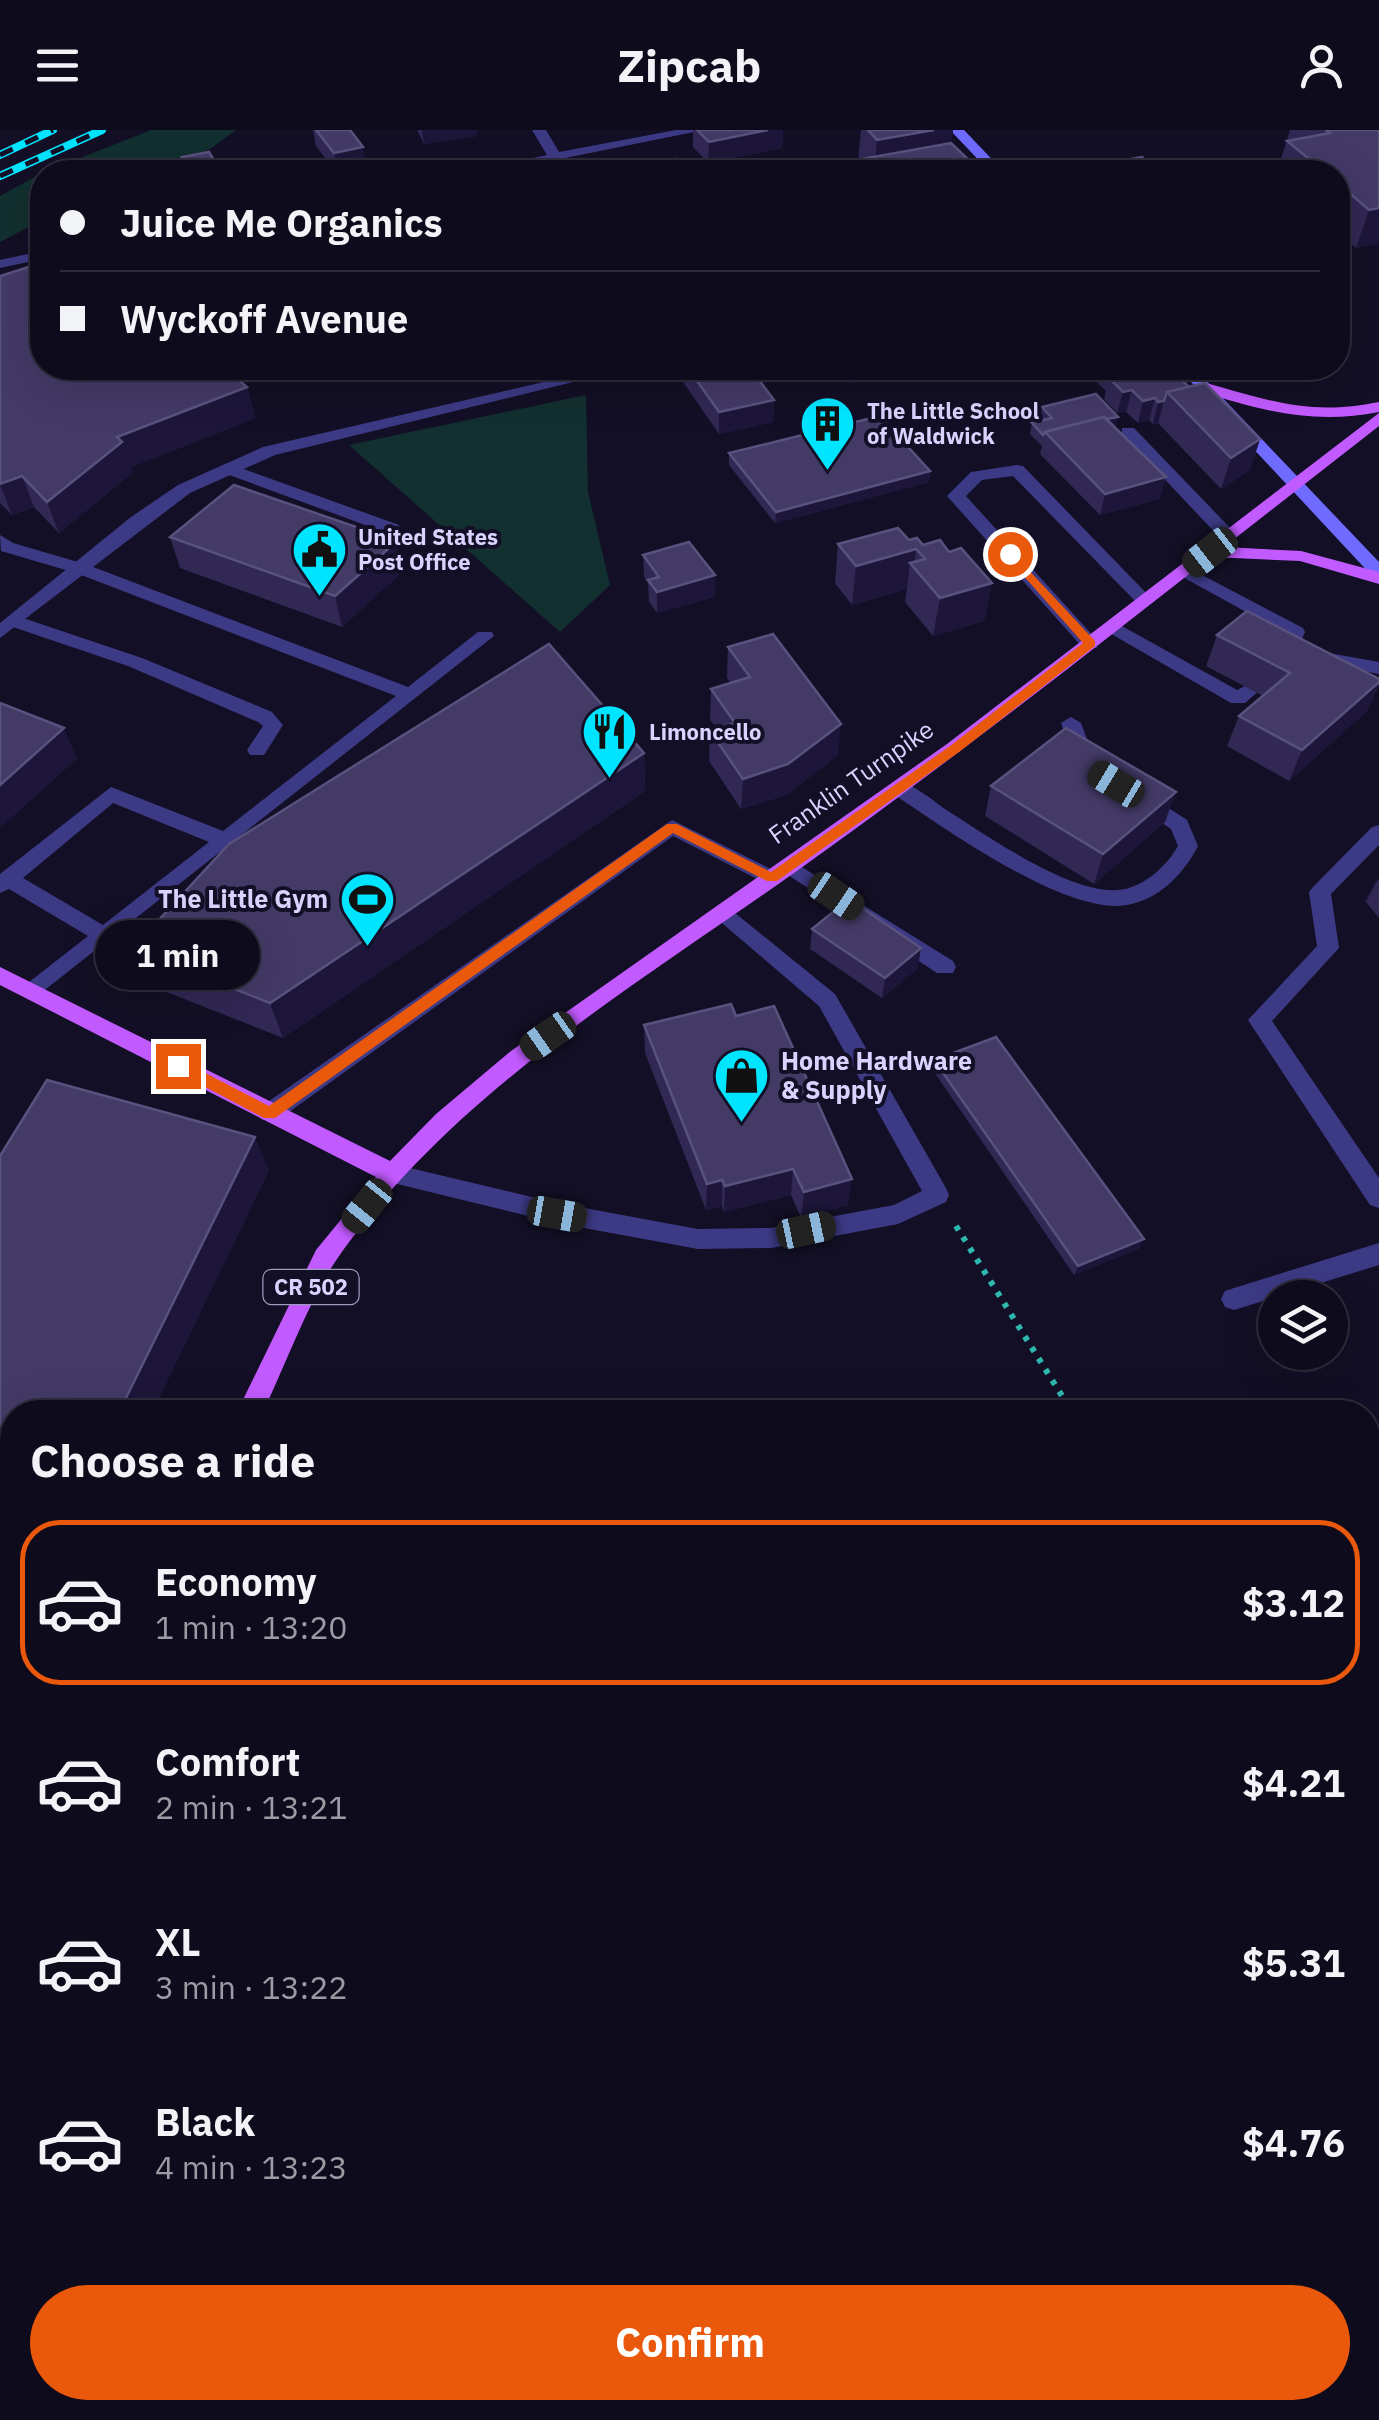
<!DOCTYPE html>
<html lang="en">
<head>
<meta charset="utf-8">
<style>
  :root { --surface:#0e0b1c; --page:#1c1929; --text:#f1f3f6; --muted:#9b9ba3; --line:#2e2b3b; --accent:#ea580c }
  body { margin:0; font-family:"IBM Plex Sans",sans-serif; background:var(--page); color:var(--text); height:100vh; display:flex; flex-direction:column; font-size:38px; white-space:nowrap }
  * { box-sizing:border-box; margin:0 }
  p { font-size:32px; color:var(--muted) }
  .icon { flex:none; width:55px; height:55px; fill:none; stroke:currentColor; stroke-width:2; stroke-linecap:round; stroke-linejoin:round }
  .map { position:relative; flex:1; overflow:hidden }
  .drawer { position:absolute; left:0px; top:1270px; width:1380px; height:1020px; display:flex; flex-direction:column; background:var(--surface); border-radius:40px 40px 0 0; box-shadow:0 10px 40px #0002,0 0 0 2px var(--line) }
  .drawer>* { flex:none }
  .top-card { position:absolute; left:30px; top:30px; width:1320px; height:220px; border-radius:40px; box-shadow:0 10px 40px #0002,0 0 0 2px var(--line); display:grid; align-content:center; height:220px; padding:0 30px; background:var(--surface) }
  .tools { position:absolute; left:1258px; top:1150px; display:grid; gap:20px }
  .tools a { display:grid; place-items:center; width:90px; height:90px; border-radius:50%; background:var(--surface); box-shadow:0 10px 40px #0002,0 0 0 2px var(--line); font-size:50px }
  .end { position:absolute; width:45px; height:45px; margin:-22px; border:12px solid #ea580c; background:#fff; box-shadow:0 0 0 5px #fff }
  .from { border-radius:50% }
  .bubble { position:absolute; height:70px; border-radius:35px; background:var(--surface); box-shadow:0 10px 40px #0002,0 0 0 2px var(--line); font-size:32px; font-weight:800; line-height:70px; text-align:center }
  .car { position:absolute; width:30px; height:60px; margin:-30px -15px; border-radius:12px; box-shadow:0 0 8px 2px #0007; background:linear-gradient(#222 24%,#8ab4d8 0 40%,#222 0 76%,#8ab4d8 0 86%,#222 0) }
  .top-card b { display:flex; align-items:center; gap:35px; height:95px; font-size:38px }
  .top-card b+b { border-top:2px solid var(--line) }
  .top-card i { width:25px; height:25px; background:var(--text) }
  ul { padding:0; list-style:none }
  li { display:flex; align-items:center; gap:30px; height:165px; margin:0 20px 15px; padding:0 10px; border:5px solid transparent; border-radius:40px }
  li div { flex:1 }
  li b { display:block; font-size:38px }
  li em { font-style:normal; font-weight:800 }
  li.current { border-color:var(--accent) }
  li>.icon { width:90px; height:90px; stroke-width:1.5 }
  h2 { padding:0 30px; font-size:45px; line-height:120px }
  .cta { display:flex; gap:20px; margin-top:auto; padding:20px 30px }
  .cta a { flex:1; height:115px; border-radius:60px; background:var(--accent); color:#fff; font-size:40px; font-weight:800; line-height:115px; text-align:center }
  header { display:flex; justify-content:space-between; align-items:center; height:130px; padding:0 30px; background:var(--surface); font-size:45px; font-weight:800 }
  .map>svg:first-child { display:block }
  .green { fill:#12302f }
  .lines { fill:none; stroke-linecap:round; stroke-linejoin:round }
  .path-far1 { stroke:#2fb8b0; stroke-width:6; stroke-dasharray:5 8; stroke-linecap:butt }
  .path { stroke:#2fb8b0; stroke-width:8; stroke-dasharray:6 10; stroke-linecap:butt }
  .lane { fill:#3d3a85; fill-rule:evenodd }
  .street { fill:#3d3a85; fill-rule:evenodd }
  .secondary { fill:#6f6bff; fill-rule:evenodd }
  .primary { fill:#c25bff; fill-rule:evenodd }
  .rail-casing { stroke:#00e5ff; stroke-width:8 }
  .rail { stroke:#130f26; stroke-width:5; stroke-dasharray:14; stroke-linecap:butt }
  .wall { fill:#312854 }
  .shaded-wall { fill:#1d163a }
  .building { fill:#433a66; stroke:#5a527e; stroke-width:2.5 }
  .route { fill:#ea580c }
  .labels { text-anchor:middle; stroke-width:8; stroke-linejoin:round; paint-order:stroke }
  .far-poi-label { font-size:22px; font-weight:bold; fill:#d9d4ff; stroke:#130f26; text-anchor:start }
  .shield { fill:#130f26; stroke:#9e99be; stroke-width:2.5 }
  .shield-label { font-size:22px; font-weight:bold; fill:#d9d4ff }
  .street-label { font-size:25px; fill:#d9d4ff; stroke:#130f26 }
  .poi-label { font-size:25px; font-weight:bold; fill:#d9d4ff; stroke:#130f26; text-anchor:end }
</style>
</head>
<body>
<header><svg class="icon" aria-label="menu" viewBox="0 0 24 24"><path d="M4 6h16M4 12h16M4 18h16"/></svg>Zipcab<svg class="icon" aria-label="person" viewBox="0 0 24 24"><circle cx="12" cy="8" r="4"/><path d="M4 21q1-7 8-7t8 7"/></svg></header>
<div class="map">
<svg width="1379" height="2290" viewBox="0 0 1379 2290">
  <rect width="100%" height="100%" fill="#130f26"/>
  <g class="green">
    <path d="M151,0H236L210,19L153,42H45Z"/>
    <path d="M42,43V90L0,112V66Z"/>
    <path d="M586,265L588,362L610,455L560,502L349,315Z"/>
  </g>
  <g class="lines">
    <g class="path-far1">
      <path d="M956,1096L1072,1282"/>
      <path d="M445,1282L447,1277"/>
    </g>
    <path class="path" d="M1368,1904L1379,1937"/>
    <g class="lane">
      <path d="M1122,298H1134L1235,403V411H1223L1122,304Z"/>
      <path d="M227,333L399,395L402,399L387,403L221,342L219,338Z"/>
      <path d="M1017,335L1023,336L1154,471L1145,477L1139,475L1013,346L982,350L966,366L1097,510V518H1083L947,366L971,342Z"/>
      <path d="M0,405L13,413L88,435L408,557L478,502H492L494,506L32,870L21,862L24,856L88,806L9,759L0,763V744L111,657L223,701L396,566L76,443L1,421ZM113,673L209,712L103,795L23,748Z"/>
      <path d="M1185,436L1303,498L1305,502L1289,540L1282,542L1273,536L1286,504L1179,445L1176,441Z"/>
      <path d="M14,485L142,528L272,582L283,595L264,625H250L247,620L263,596L258,592L128,536L7,495V487Z"/>
      <path d="M1113,491L1237,560L1251,553L1261,559L1245,573H1231L1106,501V493Z"/>
      <path d="M1312,520L1379,532V544L1305,530L1303,526Z"/>
      <path d="M1071,587L1081,593L1096,634L1093,639L1086,641L1076,634L1061,593Z"/>
      <path d="M899,651C916,656 931,669 945,679C986,705 1069,764 1118,760C1143,758 1166,737 1178,716L1171,699L1133,674V664H1147L1187,690L1198,716C1182,747 1154,775 1116,776C1053,776 944,698 892,663L889,658Z"/>
      <path d="M672,690L779,743L782,748L779,753H765L673,706L278,990H262L258,983L262,976Z"/>
      <path d="M1379,695V715L1331,764L1339,818L1272,891L1379,1048V1078L1370,1075L1248,890L1317,816L1309,762L1313,757L1372,697Z"/>
      <path d="M789,729L953,831L956,837L953,843H937L782,741L779,736L782,731Z"/>
      <path d="M724,774L835,864L946,1058L949,1065L946,1072L898,1094L771,1118L698,1119L557,1093L385,1051L381,1044L385,1037L393,1034L557,1073L698,1099L771,1098L894,1075L922,1061L819,876L716,788L713,782Z"/>
      <path d="M1379,1113V1135L1234,1180L1225,1177L1221,1169L1225,1161L1234,1158Z"/>
      <path d="M0,1449L12,1454V1481L0,1477Z"/>
      <path d="M0,1920L12,1926V1965L0,1959Z"/>
    </g>
    <g class="street">
      <path d="M532,0H546L559,22L676,0H704L496,42H470L547,25Z"/>
      <path d="M42,121V129L0,138V130Z"/>
      <path d="M604,238H630L275,325L190,363L0,508V493L131,387L178,355L263,317Z"/>
    </g>
    <g class="secondary">
      <path d="M950,0H964L1004,42H990Z"/>
      <path d="M1178,238H1194L1379,432V448L1373,447Z"/>
    </g>
    <g class="primary">
      <path d="M1206,253C1271,271 1310,286 1379,272V282C1314,295 1262,281 1200,261L1198,258Z"/>
      <path d="M1379,283V296L1224,417L1301,421L1379,442V454L1300,431L1211,427C1076,533 941,638 801,738C637,855 451,963 335,1132C309,1171 284,1238 263,1282H237L316,1120L376,1047L0,855V837L390,1031L436,984L511,921L947,614Z"/>
      <path d="M12,1704V1752L0,1760V1710Z"/>
    </g>
    <defs>
      <g id="rail">
        <path d="M0,25L53,0"/>
        <path d="M0,46L102,0"/>
      </g>
    </defs>
    <use href="#rail" class="rail-casing"/>
    <use href="#rail" class="rail"/>
  </g>
  <g class="wall">
    <path d="M313,0H350L367,38L344,42H336L316,16Z"/>
    <path d="M417,0H476L477,6L424,14Z"/>
    <path d="M693,0H783L782,18L708,33L693,17Z"/>
    <path d="M861,0H953L951,13L981,42H838L839,33L858,30Z"/>
    <path d="M1290,0H1379V113L1356,118L1338,102V42H1277Z"/>
    <path d="M0,146L42,238L247,257L255,288L131,337L132,343L59,403L34,377L12,385L0,373Z"/>
    <path d="M681,238H688L774,270L773,292L719,304L681,249Z"/>
    <path d="M837,238H900L899,242L850,253Z"/>
    <path d="M922,238H968L930,246Z"/>
    <path d="M1085,238H1170L1189,257L1260,309L1250,340L1221,359L1158,293L1153,294L1149,290L1138,293L1126,282L1117,283L1104,269L1106,261L1084,240Z"/>
    <path d="M1042,277L1115,298L1160,369L1100,385L1040,324L1042,316L1030,304L1032,293L1042,290L1040,288Z"/>
    <path d="M729,323L930,341L929,352L775,393L729,335Z"/>
    <path d="M170,407L402,442L342,497L180,438Z"/>
    <path d="M838,414L923,415L949,422L992,453L984,491L933,506L905,472L907,459L852,475L835,453Z"/>
    <path d="M643,425L715,445L714,467L657,483L649,472L648,454L644,447Z"/>
    <path d="M1217,505L1379,549V554L1367,581L1289,651L1227,616L1239,586L1263,566L1206,536Z"/>
    <path d="M728,517L838,625L786,665L741,679L709,631L710,601L717,598L710,590L711,559L731,553L727,548Z"/>
    <path d="M644,623L645,661L283,908L149,855L132,819Z"/>
    <path d="M991,656L1165,692L1094,754L985,686Z"/>
    <path d="M1379,748V788L1366,772H1364Z"/>
    <path d="M812,799L918,838L882,868L810,819Z"/>
    <path d="M736,886L848,1075L801,1088L791,1065L724,1082L722,1076L706,1080L645,923L644,895Z"/>
    <path d="M934,930L1140,1118L1074,1145L932,939Z"/>
    <path d="M0,1026L269,1040L152,1282H12V1381L0,1378Z"/>
  </g>
  <g class="shaded-wall">
    <path d="M422,0H476L477,6L424,14Z"/>
    <path d="M768,0H783L782,18L708,33L709,12Z"/>
    <path d="M934,0H953L949,34L874,42L877,10Z"/>
    <path d="M363,17L367,38L337,42L334,23Z"/>
    <path d="M1379,78V113L1356,118L1369,80Z"/>
    <path d="M852,238H900L899,242L850,253Z"/>
    <path d="M931,238H968L930,246Z"/>
    <path d="M1124,238H1169L1110,248L1112,240Z"/>
    <path d="M247,257L255,288L131,337L132,343L59,403L47,372L117,307Z"/>
    <path d="M1132,260L1126,282L1117,283L1123,262Z"/>
    <path d="M1155,268L1149,290L1138,293L1143,271Z"/>
    <path d="M774,270L773,292L719,304V282Z"/>
    <path d="M1164,271L1158,293L1153,294L1158,272Z"/>
    <path d="M1118,287L1115,298L1046,304Z"/>
    <path d="M1260,309L1250,340L1221,359L1231,328Z"/>
    <path d="M930,341L929,352L775,393L776,382Z"/>
    <path d="M22,346L34,377L12,385L0,354Z"/>
    <path d="M1166,347L1160,369L1100,385L1105,364Z"/>
    <path d="M397,411L402,442L342,497L335,466Z"/>
    <path d="M916,419L914,437L910,433L907,459L852,475L856,436Z"/>
    <path d="M715,445L714,467L657,483V462Z"/>
    <path d="M992,453L984,491L933,506L940,468Z"/>
    <path d="M1379,552L1367,581L1289,651L1302,620Z"/>
    <path d="M841,594L838,625L786,665L741,679L743,649Z"/>
    <path d="M64,598L77,629L0,698V655Z"/>
    <path d="M644,623L645,661L283,908L270,873Z"/>
    <path d="M1176,662L1165,692L1094,754L1103,724Z"/>
    <path d="M1377,751L1366,772H1364L1375,752Z"/>
    <path d="M921,818L918,838L882,868L885,848Z"/>
    <path d="M255,1007L269,1040L152,1282H119Z"/>
    <path d="M793,1039L791,1065L724,1082L725,1056Z"/>
    <path d="M852,1049L848,1075L801,1088L804,1062Z"/>
    <path d="M722,1050V1076L706,1080L707,1054Z"/>
    <path d="M1144,1109L1140,1118L1074,1145L1078,1136Z"/>
  </g>
  <g class="building">
    <path d="M316,0H350L363,17L334,23Z"/>
    <path d="M697,0H768L709,12Z"/>
    <path d="M868,0H934L877,10Z"/>
    <path d="M1326,0H1379V78L1369,80L1338,53V42H1325L1287,11L1330,3Z"/>
    <path d="M951,13L981,42H847L839,33Z"/>
    <path d="M209,22L221,42H127L185,31L182,27Z"/>
    <path d="M1142,27L1148,33L1144,34L1154,42H1070L1068,40Z"/>
    <path d="M676,29L688,42H656L649,35Z"/>
    <path d="M625,38L629,42H604Z"/>
    <path d="M35,135L42,142V238H224L247,257L117,307L122,312L47,372L22,346L0,354V146Z"/>
    <path d="M688,238H750L774,270L719,282Z"/>
    <path d="M1161,238H1170L1189,257L1167,262L1164,271L1158,272L1155,268L1143,271L1132,260L1123,262L1109,248Z"/>
    <path d="M1205,253L1260,309L1231,328L1167,262Z"/>
    <path d="M1096,264L1118,287L1107,289L1104,287L1045,302L1043,305L1032,293L1052,288L1042,277Z"/>
    <path d="M880,286L930,341L776,382L729,323Z"/>
    <path d="M1104,287L1166,347L1105,364L1045,302Z"/>
    <path d="M234,355L397,411L335,466L170,407Z"/>
    <path d="M898,398L909,410L917,408L923,415L940,410L949,422L961,418L992,453L940,468L910,433L925,429L916,419L856,436L838,414Z"/>
    <path d="M689,412L715,445L657,462L648,450L659,447L643,425Z"/>
    <path d="M1247,481L1379,549V552L1302,620L1239,586L1290,543L1217,505Z"/>
    <path d="M773,504L841,594L788,634L743,649L710,601L735,593L711,559L750,547L728,517Z"/>
    <path d="M549,514L644,623L270,873L132,819L229,714Z"/>
    <path d="M0,573L64,598L0,655Z"/>
    <path d="M1066,598L1176,662L1103,724L991,656Z"/>
    <path d="M849,769L921,818L885,848L812,799Z"/>
    <path d="M731,874L736,886L774,876L852,1049L804,1062L793,1039L725,1056L722,1050L707,1054L644,895Z"/>
    <path d="M996,907L1144,1109L1078,1136L934,930Z"/>
    <path d="M47,950L255,1007L119,1282H12V1363L0,1360V1026Z"/>
  </g>
  <path class="route" d="M1010,420L1095,511V516L959,622L777,751H767L673,703L275,988H264L173,940V932H184L269,976L667,694H677L771,742L950,616L1083,513L1006,426Z"/>
  <defs>
    <symbol id="building-pin" viewBox="-11 -11 22 30"><path d="M0 17L-7.5 6A9.5 9.5 0 1 1 7.5 6Z" fill="#00e5ff" stroke="#130f26"/><path d="M-4-6H4V6H1V3H-1V6H-4ZM-2.5-4.3h1.7v1.8h-1.7ZM.8-4.3h1.7v1.8H.8ZM-2.5-1h1.7V.8h-1.7ZM.8-1h1.7V.8H.8Z" fill="#111"/></symbol>
    <symbol id="civic-pin" viewBox="-11 -11 22 30"><path d="M0 17L-7.5 6A9.5 9.5 0 1 1 7.5 6Z" fill="#00e5ff" stroke="#130f26"/><path d="M-.6-6.5H3V-4.5H.6V-3L4-1V1h2V6H-6V1h2V-1L-.6-3ZM-1.2 2.5V6h2.4V2.5Z" fill="#111"/></symbol>
    <symbol id="restaurant-pin" viewBox="-11 -11 22 30"><path d="M0 17L-7.5 6A9.5 9.5 0 1 1 7.5 6Z" fill="#00e5ff" stroke="#130f26"/><path d="M-5-6h1v4h1v-4h1v4h1v-4h1v5L-1.5 .5V6h-2V.5L-5-1ZM5-6V6H3V1.5H1.5Q1.5-4 5-6Z" fill="#111"/></symbol>
    <symbol id="stadium-pin" viewBox="-11 -11 22 30"><path d="M0 17L-7.5 6A9.5 9.5 0 1 1 7.5 6Z" fill="#00e5ff" stroke="#130f26"/><path d="M0-5a6.5 5 0 1 0 0 10a6.5 5 0 1 0 0-10ZM-3.5-1.8h7v3.6h-7Z" fill="#111"/></symbol>
    <symbol id="shop-pin" viewBox="-11 -11 22 30"><path d="M0 17L-7.5 6A9.5 9.5 0 1 1 7.5 6Z" fill="#00e5ff" stroke="#130f26"/><path d="M-5-2.5h2.3a2.7 3.5 0 0 1 5.4 0H5L5.5 6h-11ZM-1.5-2.5h3a1.5 2.3 0 0 0-3 0Z" fill="#111"/></symbol>
  </defs>
  <g fill-rule="evenodd">
    <use href="#building-pin" x="796" y="262" width="63" height="86"/>
    <use href="#civic-pin" x="288" y="388" width="63" height="86"/>
    <use href="#restaurant-pin" x="578" y="570" width="63" height="86"/>
    <use href="#stadium-pin" x="336" y="738" width="63" height="86"/>
    <use href="#shop-pin" x="710" y="914" width="63" height="86"/>
  </g>
  <g class="labels">
    <g class="far-poi-label">
      <text x="867" y="289">The Little School<tspan x="867" dy="25">of Waldwick</tspan></text>
      <text x="358" y="415">United States<tspan x="358" dy="25">Post Office</tspan></text>
      <text x="649" y="610">Limoncello</text>
    </g>
    <rect class="shield" x="263.5" y="1140" width="95" height="34" rx="8"/>
    <g class="shield-label">
      <text x="311" y="1165">CR 502</text>
    </g>
    <g class="street-label">
      <text transform="translate(851 652) rotate(-35)" y="9">Franklin Turnpike</text>
    </g>
    <g class="poi-label">
      <text x="328" y="778">The Little Gym</text>
      <text x="781" y="940" text-anchor="start">Home Hardware<tspan x="781" dy="29">&amp; Supply</tspan></text>
    </g>
  </g>
</svg>
<div class="tools">
<a><svg class="icon" aria-label="layers" viewBox="0 0 24 24"><path d="M12 4l9 5-9 5-9-5zM3 14l9 5 9-5"/></svg></a>
</div>
<i class="end from" style="left:1010px;top:424px"></i>
<i class="end" style="left:178px;top:936px"></i>
<div class="bubble" style="left:95px;top:790px;width:165px">1 min</div>
<i class="car" style="left:1210px;top:422px;rotate:232deg"></i>
<i class="car" style="left:1116px;top:654px;rotate:301deg"></i>
<i class="car" style="left:836px;top:766px;rotate:124deg"></i>
<i class="car" style="left:548px;top:906px;rotate:235deg"></i>
<i class="car" style="left:367px;top:1076px;rotate:219deg"></i>
<i class="car" style="left:557px;top:1084px;rotate:100deg"></i>
<i class="car" style="left:806px;top:1100px;rotate:78deg"></i>
<div class="top-card">
<b><i class="from"></i>Juice Me Organics</b>
<b><i></i>Wyckoff Avenue</b>
</div>
<section class="drawer">
<h2>Choose a ride</h2>
<ul>
<li class="current"><svg class="icon" aria-label="car" viewBox="0 0 24 24"><path d="M5 17H2v-5l4-1 3-4h7l3 4 3 1v5h-3M9 17h6M6 11h13"/><circle cx="7" cy="17" r="2"/><circle cx="17" cy="17" r="2"/></svg><div><b>Economy</b><p>1 min · 13:20</p></div><em>$3.12</em></li>
<li><svg class="icon" aria-label="car" viewBox="0 0 24 24"><path d="M5 17H2v-5l4-1 3-4h7l3 4 3 1v5h-3M9 17h6M6 11h13"/><circle cx="7" cy="17" r="2"/><circle cx="17" cy="17" r="2"/></svg><div><b>Comfort</b><p>2 min · 13:21</p></div><em>$4.21</em></li>
<li><svg class="icon" aria-label="car" viewBox="0 0 24 24"><path d="M5 17H2v-5l4-1 3-4h7l3 4 3 1v5h-3M9 17h6M6 11h13"/><circle cx="7" cy="17" r="2"/><circle cx="17" cy="17" r="2"/></svg><div><b>XL</b><p>3 min · 13:22</p></div><em>$5.31</em></li>
<li><svg class="icon" aria-label="car" viewBox="0 0 24 24"><path d="M5 17H2v-5l4-1 3-4h7l3 4 3 1v5h-3M9 17h6M6 11h13"/><circle cx="7" cy="17" r="2"/><circle cx="17" cy="17" r="2"/></svg><div><b>Black</b><p>4 min · 13:23</p></div><em>$4.76</em></li>
</ul>
<div class="cta"><a>Confirm</a></div>
</section>
</div>
</body>
</html>
